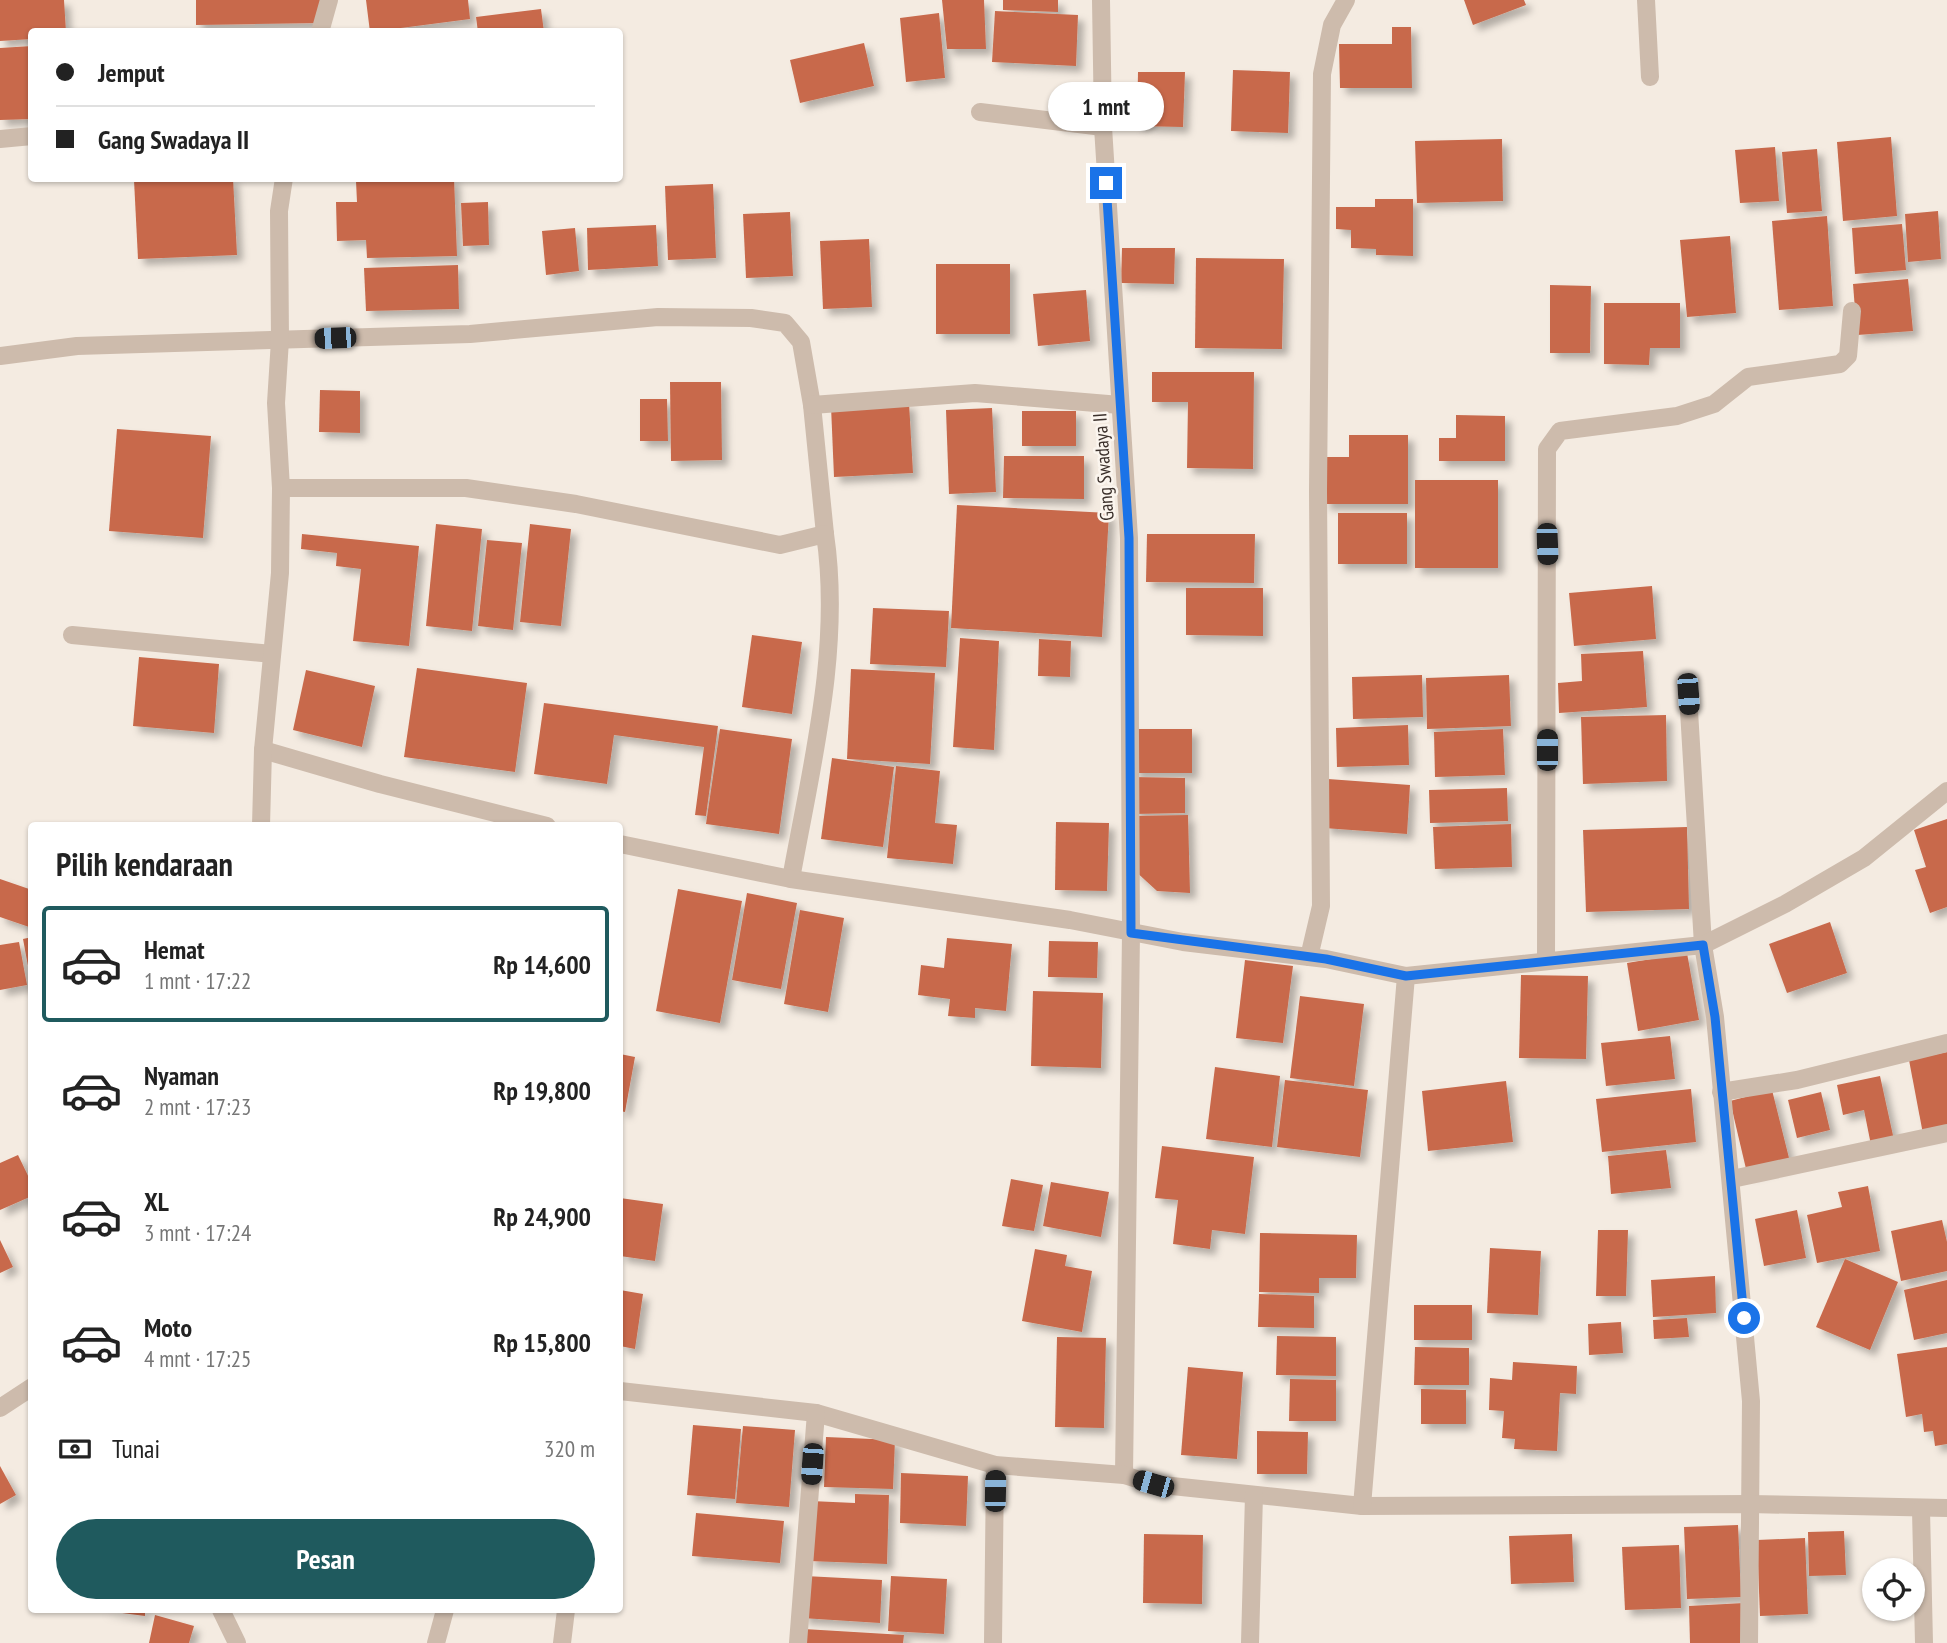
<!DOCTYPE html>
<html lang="id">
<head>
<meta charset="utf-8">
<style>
  :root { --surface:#fff; --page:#f2f2f2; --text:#222; --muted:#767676; --line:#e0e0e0; --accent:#1f5a5e }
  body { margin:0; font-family:"PT Sans Narrow",sans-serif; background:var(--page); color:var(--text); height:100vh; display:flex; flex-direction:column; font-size:26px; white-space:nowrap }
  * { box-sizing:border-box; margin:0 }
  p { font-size:23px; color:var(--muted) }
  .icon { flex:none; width:38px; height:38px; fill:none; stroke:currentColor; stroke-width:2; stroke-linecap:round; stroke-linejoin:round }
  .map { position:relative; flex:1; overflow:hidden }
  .side { position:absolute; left:28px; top:822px; width:595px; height:791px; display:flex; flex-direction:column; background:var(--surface); border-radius:7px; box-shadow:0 2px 5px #0004 }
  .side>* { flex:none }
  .hud { position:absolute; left:28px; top:28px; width:595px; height:154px; border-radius:7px; box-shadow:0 2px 5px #0004; display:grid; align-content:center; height:154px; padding:0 28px; background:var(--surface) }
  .buttons { position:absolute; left:1862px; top:1558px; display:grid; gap:14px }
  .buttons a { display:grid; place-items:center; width:63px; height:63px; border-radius:50%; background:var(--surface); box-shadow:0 2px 5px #0004; font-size:35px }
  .end { position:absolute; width:32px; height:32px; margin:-16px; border:9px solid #1a73e8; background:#fff; box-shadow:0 0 0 4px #fff }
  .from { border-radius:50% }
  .bubble { position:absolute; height:49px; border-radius:24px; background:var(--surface); box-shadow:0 2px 5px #0004; font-size:23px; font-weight:800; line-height:49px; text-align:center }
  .car { position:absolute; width:21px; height:42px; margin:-21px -10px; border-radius:9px; box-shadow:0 0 5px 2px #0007; background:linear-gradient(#222 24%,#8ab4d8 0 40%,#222 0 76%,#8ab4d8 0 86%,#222 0) }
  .hud b { display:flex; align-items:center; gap:24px; height:66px; font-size:26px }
  .hud b+b { border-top:2px solid var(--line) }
  .hud i { width:18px; height:18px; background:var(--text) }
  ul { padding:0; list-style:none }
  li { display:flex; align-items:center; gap:21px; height:116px; margin:0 14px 10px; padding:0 14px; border:4px solid transparent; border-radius:7px }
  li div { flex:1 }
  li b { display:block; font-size:26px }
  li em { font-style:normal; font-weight:800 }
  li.current { border-color:var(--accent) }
  li>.icon { width:63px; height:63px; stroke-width:1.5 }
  h2 { padding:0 28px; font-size:32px; line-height:84px }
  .pay { display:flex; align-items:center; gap:18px; height:77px; padding:0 28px; font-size:26px }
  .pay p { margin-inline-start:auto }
  .cta { display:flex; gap:14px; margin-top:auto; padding:14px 28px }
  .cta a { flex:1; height:80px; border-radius:42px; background:var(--accent); color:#fff; font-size:28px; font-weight:800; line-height:80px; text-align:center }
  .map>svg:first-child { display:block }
  .building { fill:#c8694b; filter:url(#shadow) }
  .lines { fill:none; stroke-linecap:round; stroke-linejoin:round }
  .service { stroke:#cdbbac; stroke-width:18 }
  .minor { stroke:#cdbbac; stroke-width:18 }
  .route { stroke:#1a73e8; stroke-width:9 }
  .labels { text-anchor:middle; stroke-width:5; stroke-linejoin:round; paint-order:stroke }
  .street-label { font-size:19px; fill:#3b302b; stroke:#fbf5ee }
</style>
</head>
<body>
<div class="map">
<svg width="1947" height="1643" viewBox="0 0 1947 1643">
  <defs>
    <filter id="shadow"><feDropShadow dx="6" dy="6" stdDeviation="3.5" flood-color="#0004"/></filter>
  </defs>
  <rect width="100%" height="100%" fill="#f4ebe1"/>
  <g class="building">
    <path d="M0,0H64L66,32H32V39L0,41Z"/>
    <path d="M196,0H320V23L196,25Z"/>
    <path d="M366,0H468L470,19L370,32Z"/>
    <path d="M942,0H984L986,49H947Z"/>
    <path d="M1003,0H1058V12L1003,10Z"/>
    <path d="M1464,0H1524L1526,5L1473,25Z"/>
    <path d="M541,9L544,32H478L476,17Z"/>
    <path d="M995,11L1078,15L1076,66L992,62Z"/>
    <path d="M939,13L945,78L906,82L900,18Z"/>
    <path d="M1392,27H1411L1412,88H1340L1339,44H1392Z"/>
    <path d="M864,43L874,86L800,103L790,60Z"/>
    <path d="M32,46V119L0,120V48Z"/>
    <path d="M1233,70L1290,72L1288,133L1231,131Z"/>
    <path d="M1138,72H1185L1183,127L1137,126Z"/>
    <path d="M1891,137L1897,216L1843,221L1837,142Z"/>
    <path d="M1502,139L1503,201L1417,203L1415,141Z"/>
    <path d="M1775,147L1779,201L1740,203L1735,150Z"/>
    <path d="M1817,149L1822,211L1787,213L1782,152Z"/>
    <path d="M233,178L237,255L138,259L134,180Z"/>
    <path d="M454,178L457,256L367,258L366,240L337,241L336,202H357L356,181Z"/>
    <path d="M713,184L716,258L668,260L665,186Z"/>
    <path d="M1375,199H1413V256L1376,255V249L1351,248V230L1336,229V207H1375Z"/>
    <path d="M488,202L489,245L463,246L461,203Z"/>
    <path d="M1938,211L1941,259L1908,262L1905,214Z"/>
    <path d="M790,212L793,276L746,278L743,214Z"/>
    <path d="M1827,216L1833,306L1779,310L1772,221Z"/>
    <path d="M1902,224L1906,270L1855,274L1852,228Z"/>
    <path d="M656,225L658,266L588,270L587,228Z"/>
    <path d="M575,228L579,271L546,275L542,231Z"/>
    <path d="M1730,236L1736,313L1687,317L1680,240Z"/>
    <path d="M869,239L872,307L823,309L820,241Z"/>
    <path d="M1122,248H1175L1174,284L1121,283Z"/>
    <path d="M1196,258L1284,259L1282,349L1195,348Z"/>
    <rect x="936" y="264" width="74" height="70"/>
    <path d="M458,265L459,309L366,311L364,268Z"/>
    <path d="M1908,279L1913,331L1857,335L1853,284Z"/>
    <path d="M1550,285L1591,286L1590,353H1550Z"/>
    <path d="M1086,290L1090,341L1038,346L1033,294Z"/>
    <path d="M1604,303H1680V348H1650L1649,365L1604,364Z"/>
    <path d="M1152,372H1254L1253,469L1187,468L1188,402H1152Z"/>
    <path d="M670,382H721L722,460L671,461Z"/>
    <path d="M320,390L360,391V433L319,432Z"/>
    <path d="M640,399H667L668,441H640Z"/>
    <path d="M909,403L913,473L834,477L831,406Z"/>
    <path d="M992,408L996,492L949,494L946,410Z"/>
    <rect x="1022" y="411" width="54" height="35"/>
    <path d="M1456,415L1505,416V461H1439V438H1456Z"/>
    <path d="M117,429L211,436L203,538L109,531Z"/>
    <path d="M1349,435H1408V504H1324V457H1349Z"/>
    <path d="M1004,456H1084V499L1003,498Z"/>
    <rect x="1415" y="480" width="83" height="88"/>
    <path d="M957,505L1109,513L1102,637L951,628Z"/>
    <rect x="1338" y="513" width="69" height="51"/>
    <path d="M436,524L482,529L472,631L426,626Z"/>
    <path d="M530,524L571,529L561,626L520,622Z"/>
    <path d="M302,534L419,546L409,646L353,641L361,569L336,566L337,553L301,549Z"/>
    <path d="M1147,534H1255L1254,583L1146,582Z"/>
    <path d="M487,540L522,543L513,630L478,626Z"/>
    <path d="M1652,586L1656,639L1574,646L1569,593Z"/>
    <path d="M1186,588H1263V636L1186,635Z"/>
    <path d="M873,608L949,611L946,667L870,664Z"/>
    <path d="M752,635L802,642L792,714L742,707Z"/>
    <path d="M960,638L999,641L994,750L953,747Z"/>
    <path d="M1039,639L1071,641L1070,677L1038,676Z"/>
    <path d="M1643,651L1647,707L1559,713L1558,683L1582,681L1581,654Z"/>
    <path d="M139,657L219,664L214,733L133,726Z"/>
    <path d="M417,668L527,683L515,772L404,757Z"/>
    <path d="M851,669L935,673L930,764L847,759Z"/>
    <path d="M306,670L375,686L362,747L293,730Z"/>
    <path d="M1422,675L1423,717L1353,719L1352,677Z"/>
    <path d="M1509,675L1511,726L1427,729L1426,678Z"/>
    <path d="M544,703L718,726L706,816L695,815L704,747L614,735L607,784L534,774Z"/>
    <path d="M1666,715L1667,781L1583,784L1581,717Z"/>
    <path d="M1408,725L1409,765L1337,767L1336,728Z"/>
    <path d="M720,729L792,739L779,834L706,824Z"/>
    <rect x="1133" y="729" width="59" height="44"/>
    <path d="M1503,729L1505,775L1435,777L1434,732Z"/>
    <path d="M832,758L894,767L883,847L821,839Z"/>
    <path d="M896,766L940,771L935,823L957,825L953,864L887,858Z"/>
    <path d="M1132,777L1185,778V813L1133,814Z"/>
    <path d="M1328,779L1410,785L1407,834L1324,828Z"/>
    <path d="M1507,788L1508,821L1430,823L1429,790Z"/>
    <path d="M1188,815L1190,893L1157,891L1133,869V816Z"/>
    <path d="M1947,819V907L1930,913L1915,870L1926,867L1914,830Z"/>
    <path d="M1056,822L1109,823L1107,891L1055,890Z"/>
    <path d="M1511,824L1512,867L1435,869L1433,827Z"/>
    <path d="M1687,827L1689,909L1586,912L1583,830Z"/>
    <path d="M0,879L32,890V928L0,917Z"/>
    <path d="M678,889L742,901L720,1023L656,1011Z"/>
    <path d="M747,893L797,903L781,989L732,980Z"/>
    <path d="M800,910L844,918L828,1012L784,1004Z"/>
    <path d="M1830,922L1847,973L1787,993L1769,944Z"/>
    <path d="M32,937V977H30L23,939Z"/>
    <path d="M947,938L1012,944L1006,1011L975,1008V1018L948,1016L950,999L918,995L921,965L944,968Z"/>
    <path d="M1049,941L1098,942L1097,978L1048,977Z"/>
    <path d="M19,942L27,985L0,990V945Z"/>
    <path d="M1687,953L1699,1020L1638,1031L1627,963Z"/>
    <path d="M1245,960L1293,966L1283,1043L1236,1038Z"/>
    <path d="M1521,975L1588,976L1586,1059L1519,1058Z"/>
    <path d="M1033,991L1103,993L1101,1068L1031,1066Z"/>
    <path d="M1300,996L1364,1004L1354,1086L1290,1078Z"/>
    <path d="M1670,1036L1675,1079L1606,1086L1601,1043Z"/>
    <path d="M1947,1052V1130L1923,1134L1909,1060Z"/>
    <path d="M620,1054L635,1057L625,1112L620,1111Z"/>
    <path d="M1215,1067L1280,1076L1272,1147L1206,1139Z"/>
    <path d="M1880,1076L1894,1140L1871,1145L1864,1110L1843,1115L1837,1085Z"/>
    <path d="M1285,1080L1368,1090L1360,1157L1277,1147Z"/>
    <path d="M1506,1081L1513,1142L1428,1151L1422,1091Z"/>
    <path d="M1691,1089L1696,1142L1602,1152L1596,1099Z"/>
    <path d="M1772,1090L1790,1162L1747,1173L1730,1101Z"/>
    <path d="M1821,1092L1830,1130L1797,1138L1788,1100Z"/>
    <path d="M1162,1146L1254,1157L1245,1234L1212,1230L1210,1249L1173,1244L1178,1200L1155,1198Z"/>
    <path d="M1666,1150L1671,1188L1611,1194L1608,1156Z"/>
    <path d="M18,1155L32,1184V1196L0,1210V1163Z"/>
    <path d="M1011,1179L1043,1185L1034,1231L1002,1226Z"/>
    <path d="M1051,1182L1109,1192L1101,1237L1043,1226Z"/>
    <path d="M1868,1186L1880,1251L1817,1263L1807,1215L1842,1207L1838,1192Z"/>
    <path d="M620,1198L663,1204L655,1261L620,1256Z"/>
    <path d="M1797,1210L1806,1258L1764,1266L1755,1219Z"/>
    <path d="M1942,1220L1947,1242V1271L1901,1281L1891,1231Z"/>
    <path d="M1598,1230H1628L1626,1296H1596Z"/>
    <path d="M1260,1233L1357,1235L1356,1278H1319V1293L1259,1292Z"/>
    <path d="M0,1240L13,1267L0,1273Z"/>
    <path d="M1490,1248L1541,1251L1538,1315L1487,1313Z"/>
    <path d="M1035,1249L1067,1255L1065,1266L1092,1271L1082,1332L1022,1321Z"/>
    <path d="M1845,1259L1898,1282L1870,1350L1816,1327Z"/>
    <path d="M1715,1276L1716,1313L1653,1317L1651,1280Z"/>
    <path d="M1947,1280V1333L1914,1340L1904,1290Z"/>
    <path d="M620,1290L643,1294L635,1349L620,1346Z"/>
    <path d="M1259,1294L1314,1296V1328L1258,1327Z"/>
    <rect x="1414" y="1305" width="58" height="35"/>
    <path d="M1687,1318L1689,1337L1654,1339L1653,1320Z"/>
    <path d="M1621,1322L1623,1353L1589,1355L1588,1324Z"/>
    <path d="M1277,1336L1336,1337V1376L1276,1375Z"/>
    <path d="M1057,1337L1106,1338L1104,1428L1055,1427Z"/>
    <path d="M1415,1347L1469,1348V1385H1414Z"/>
    <path d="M1947,1347V1444L1935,1446L1933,1431L1924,1432L1922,1414L1906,1417L1897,1354Z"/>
    <path d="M1513,1362L1577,1366L1576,1394L1560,1393L1557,1451L1514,1449L1515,1439L1502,1438L1504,1411L1489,1410L1490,1378L1512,1380Z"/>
    <path d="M1188,1367L1243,1372L1237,1459L1181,1455Z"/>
    <path d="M1290,1379L1336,1380V1421H1289Z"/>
    <path d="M1421,1389L1466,1390V1424H1421Z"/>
    <path d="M693,1425L741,1429L735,1499L687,1495Z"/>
    <path d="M743,1426L795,1430L789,1507L736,1503Z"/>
    <path d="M1257,1431L1308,1432L1307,1474H1257Z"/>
    <path d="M826,1437L895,1440L893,1489L824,1487Z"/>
    <path d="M0,1466L16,1495L0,1504Z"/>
    <path d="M901,1473L968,1476L966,1526L900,1523Z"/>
    <path d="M855,1494L889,1495L887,1564L809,1561L811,1501L855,1503Z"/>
    <path d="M696,1513L784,1521L780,1563L692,1556Z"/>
    <path d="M1738,1525L1741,1597L1687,1599L1684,1527Z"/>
    <path d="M1844,1531L1846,1575L1809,1576L1808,1532Z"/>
    <path d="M1144,1534L1203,1535L1202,1604L1143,1603Z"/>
    <path d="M1572,1534L1574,1582L1511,1584L1509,1536Z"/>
    <path d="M1805,1538L1808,1614L1760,1616L1757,1540Z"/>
    <path d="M1679,1545L1681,1608L1625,1610L1622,1547Z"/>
    <path d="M805,1576L882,1580L880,1623L802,1618Z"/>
    <path d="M891,1576L947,1579L944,1634L888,1631Z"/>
    <path d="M1744,1603L1745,1643H1690L1689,1606Z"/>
    <path d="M99,1610H145V1616Z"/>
    <path d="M155,1615L194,1626L189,1643H149Z"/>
    <path d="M804,1629L904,1635L903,1643H804Z"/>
  </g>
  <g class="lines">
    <path class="service" d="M72,635L272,654"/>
    <g class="minor">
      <path d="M1101,0L1103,127L1129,538L1131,933L1124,1475"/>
      <path d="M1646,0L1650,77"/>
      <path d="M320,32L329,0"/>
      <path d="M980,112L1103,127"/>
      <path d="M0,139L32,136"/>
      <path d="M0,356L77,346L470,334L658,317L751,318L785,323L801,342L812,405L825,534"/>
      <path d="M812,405L975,393L1120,405"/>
      <path d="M281,488H466L576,504L780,545L825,534C842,649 811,767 791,879"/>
      <path d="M1688,694L1703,945L1715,1017L1751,1401L1749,1643"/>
      <path d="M263,750L380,784L547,826"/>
      <path d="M261,826L263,750L280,573L281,488L276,403L280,340L279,211L284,178"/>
      <path d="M620,844L791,879L1070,920L1183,942L1326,959L1406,976L1703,945L1785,904L1864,858L1947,791"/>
      <path d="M1309,957L1321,906L1318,491L1322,74L1332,25L1346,0"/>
      <path d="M1546,961L1547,449L1560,431L1677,416L1714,404L1748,377L1840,364L1848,356L1852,311"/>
      <path d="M1721,1092L1797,1080L1947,1043"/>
      <path d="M1732,1179L1947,1133"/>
      <path d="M620,1391L816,1413L995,1465L1124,1475L1153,1484L1362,1506L1749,1504L1947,1508"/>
      <path d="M0,1408L32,1387"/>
      <path d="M1362,1506L1406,976"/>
      <path d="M1921,1510L1924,1643"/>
      <path d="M221,1610L237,1643"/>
      <path d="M436,1643L445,1610"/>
      <path d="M562,1643L566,1610"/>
      <path d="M798,1643L816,1413"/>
      <path d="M993,1643L995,1465"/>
      <path d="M1250,1643L1254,1495"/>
    </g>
  </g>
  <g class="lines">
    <path class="route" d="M1106,183L1129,538L1131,933L1326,959L1406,976L1703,945L1715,1017L1744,1318"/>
  </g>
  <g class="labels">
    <g class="street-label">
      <text transform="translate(1103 467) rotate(-94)" y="7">Gang Swadaya II</text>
    </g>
  </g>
</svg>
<div class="buttons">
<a><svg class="icon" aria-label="locate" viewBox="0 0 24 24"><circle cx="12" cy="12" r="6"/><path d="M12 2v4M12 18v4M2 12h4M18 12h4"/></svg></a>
</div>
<i class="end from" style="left:1744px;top:1318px"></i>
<i class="end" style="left:1106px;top:183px"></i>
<div class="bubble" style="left:1048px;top:82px;width:116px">1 mnt</div>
<i class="car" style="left:335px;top:338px;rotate:268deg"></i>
<i class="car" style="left:1547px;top:544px;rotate:178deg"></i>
<i class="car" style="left:1688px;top:694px;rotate:176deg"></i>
<i class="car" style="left:1547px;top:750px;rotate:0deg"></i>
<i class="car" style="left:812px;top:1464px;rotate:184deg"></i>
<i class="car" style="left:1153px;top:1484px;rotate:286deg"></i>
<i class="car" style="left:995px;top:1491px;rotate:1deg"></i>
<div class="hud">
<b><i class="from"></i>Jemput</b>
<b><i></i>Gang Swadaya II</b>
</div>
<section class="side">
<h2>Pilih kendaraan</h2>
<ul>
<li class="current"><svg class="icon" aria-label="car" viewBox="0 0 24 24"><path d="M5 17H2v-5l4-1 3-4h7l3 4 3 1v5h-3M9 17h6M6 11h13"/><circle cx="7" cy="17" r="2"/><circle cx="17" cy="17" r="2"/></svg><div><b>Hemat</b><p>1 mnt · 17:22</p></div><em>Rp 14,600</em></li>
<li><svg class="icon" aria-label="car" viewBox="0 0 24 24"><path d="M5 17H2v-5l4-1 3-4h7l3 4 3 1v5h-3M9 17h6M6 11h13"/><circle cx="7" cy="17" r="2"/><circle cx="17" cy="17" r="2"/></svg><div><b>Nyaman</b><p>2 mnt · 17:23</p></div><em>Rp 19,800</em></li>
<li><svg class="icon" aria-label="car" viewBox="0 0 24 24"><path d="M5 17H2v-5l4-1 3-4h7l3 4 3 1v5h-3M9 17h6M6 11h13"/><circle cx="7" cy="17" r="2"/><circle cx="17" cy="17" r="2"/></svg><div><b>XL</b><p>3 mnt · 17:24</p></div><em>Rp 24,900</em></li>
<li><svg class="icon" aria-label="car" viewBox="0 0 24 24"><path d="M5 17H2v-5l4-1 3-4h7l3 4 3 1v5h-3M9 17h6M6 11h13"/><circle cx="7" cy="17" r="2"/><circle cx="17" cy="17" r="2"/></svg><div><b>Moto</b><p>4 mnt · 17:25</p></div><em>Rp 15,800</em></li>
</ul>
<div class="pay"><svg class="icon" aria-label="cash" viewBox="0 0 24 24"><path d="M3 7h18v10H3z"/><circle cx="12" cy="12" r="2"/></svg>Tunai<p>320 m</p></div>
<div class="cta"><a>Pesan</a></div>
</section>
</div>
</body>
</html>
